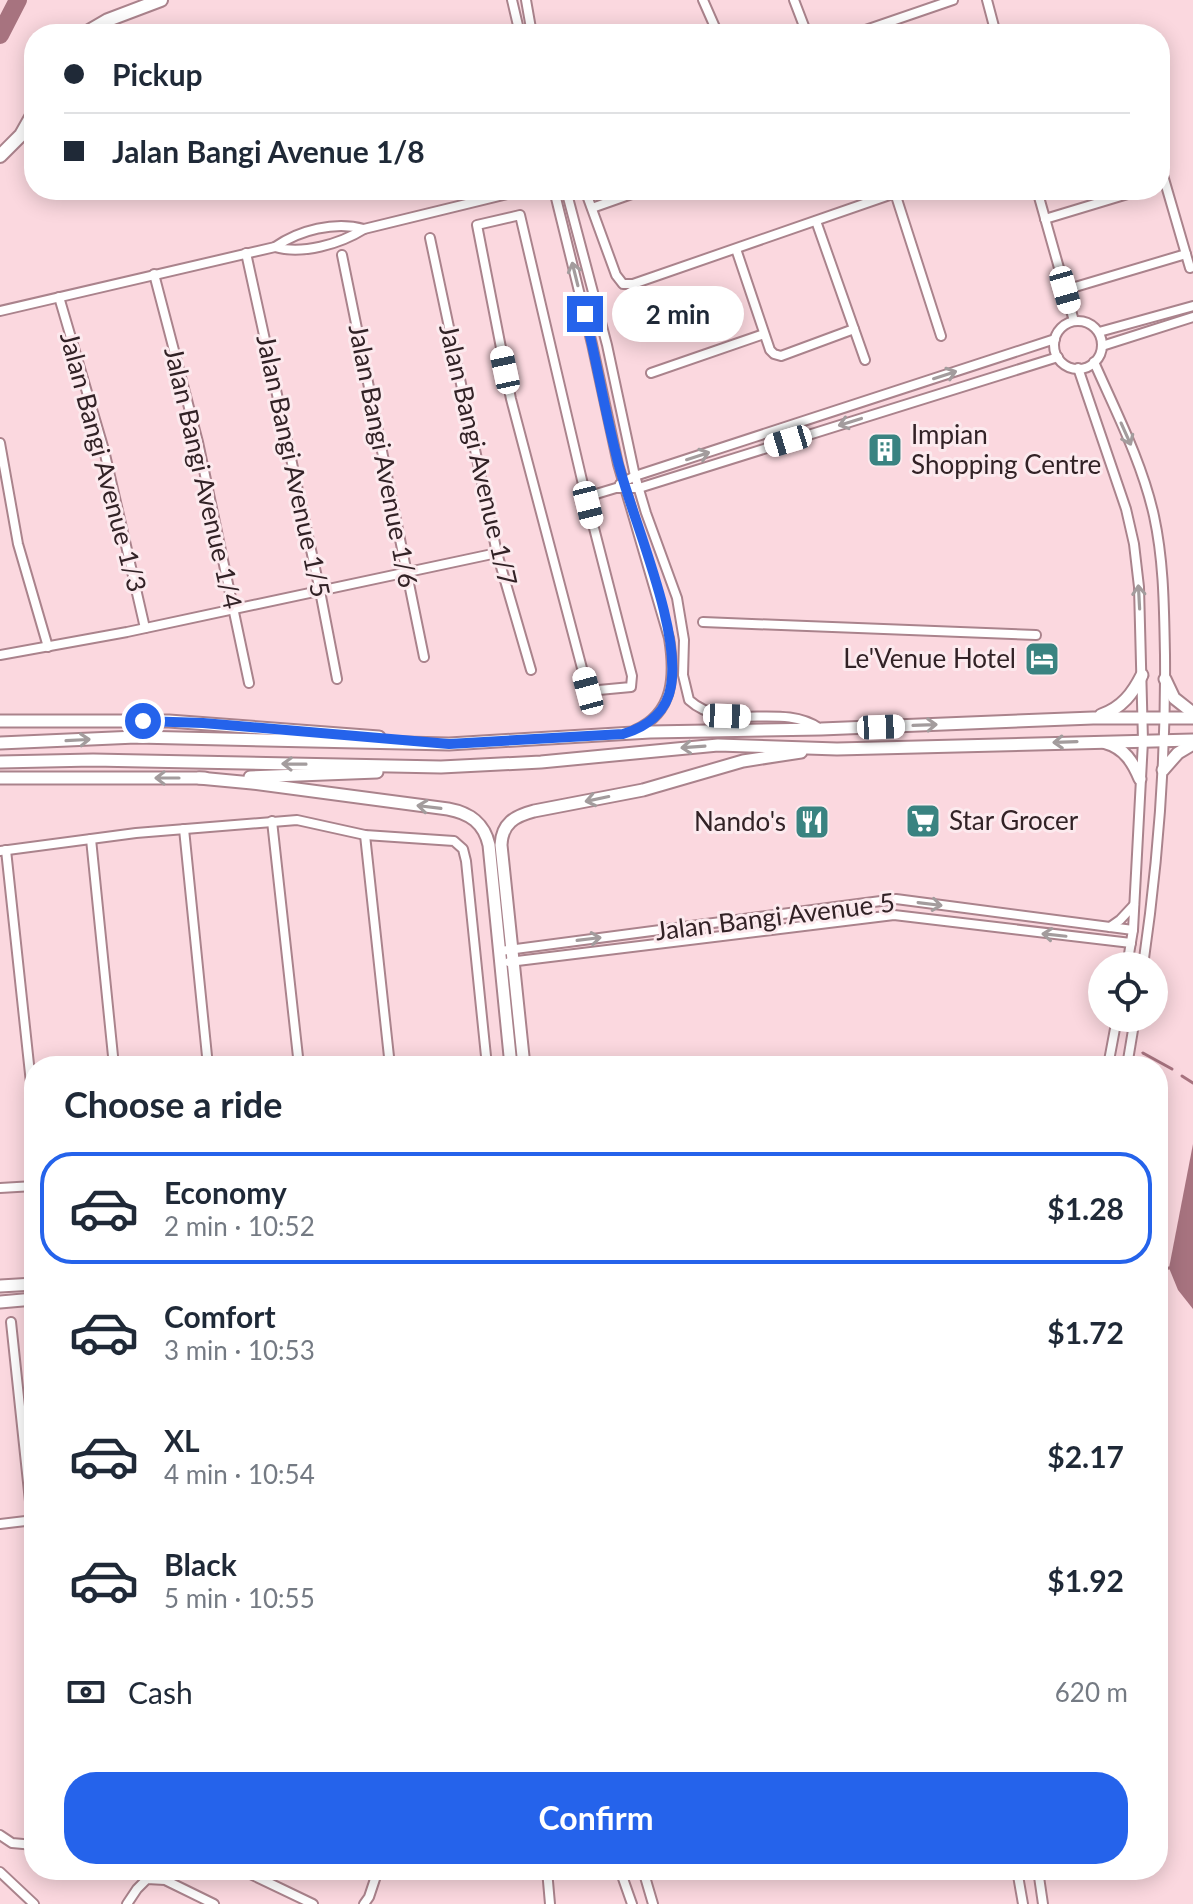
<!DOCTYPE html>
<html lang="en">
<head>
<meta charset="utf-8">
<style>
  :root { --surface:#fff; --page:#f6f6f7; --text:#1f2937; --muted:#747a83; --line:#e0e1e3; --accent:#2563eb }
  body { margin:0; font-family:Lato,sans-serif; background:var(--page); color:var(--text); height:100vh; display:flex; flex-direction:column; font-size:30px; white-space:nowrap }
  * { box-sizing:border-box; margin:0 }
  p { font-size:26px; color:var(--muted) }
  .icon { flex:none; width:44px; height:44px; fill:none; stroke:currentColor; stroke-width:2; stroke-linecap:round; stroke-linejoin:round }
  .map { position:relative; flex:1; overflow:hidden }
  .details { position:absolute; left:24px; top:1056px; width:1144px; height:824px; display:flex; flex-direction:column; background:var(--surface); border-radius:32px; box-shadow:0 4px 20px #0003 }
  .details>* { flex:none }
  .guide { position:absolute; left:24px; top:24px; width:1146px; height:176px; border-radius:32px; box-shadow:0 4px 20px #0003; display:grid; align-content:center; height:176px; padding:0 40px; background:var(--surface) }
  .buttons { position:absolute; left:1088px; top:952px; display:grid; gap:16px }
  .buttons a { display:grid; place-items:center; width:80px; height:80px; border-radius:50%; background:var(--surface); box-shadow:0 4px 20px #0003; font-size:40px }
  .end { position:absolute; width:36px; height:36px; margin:-18px; border:10px solid #2563eb; background:#fff; box-shadow:0 0 0 4px #fff }
  .from { border-radius:50% }
  .bubble { position:absolute; height:56px; border-radius:28px; background:var(--surface); box-shadow:0 4px 20px #0003; font-size:26px; font-weight:700; line-height:56px; text-align:center }
  .car { position:absolute; width:24px; height:48px; margin:-24px -12px; border-radius:10px; box-shadow:0 0 6px 2px #0007; background:linear-gradient(#fff 24%,#345 0 40%,#fff 0 76%,#345 0 86%,#fff 0) }
  .guide b { display:flex; align-items:center; gap:28px; height:76px; font-size:30px }
  .guide b+b { border-top:2px solid var(--line) }
  .guide i { width:20px; height:20px; background:var(--text) }
  ul { padding:0; list-style:none }
  li { display:flex; align-items:center; gap:24px; height:112px; margin:0 16px 12px; padding:0 24px; border:4px solid transparent; border-radius:32px }
  li div { flex:1 }
  li b { display:block; font-size:30px }
  li em { font-style:normal; font-weight:700 }
  li.current { border-color:var(--accent) }
  li>.icon { width:72px; height:72px; stroke-width:1.5 }
  h2 { padding:0 40px; font-size:36px; line-height:96px }
  .pay { display:flex; align-items:center; gap:20px; height:88px; padding:0 40px; font-size:30px }
  .pay p { margin-inline-start:auto }
  .button { display:flex; gap:16px; margin-top:auto; padding:16px 40px }
  .button a { flex:1; height:92px; border-radius:32px; background:var(--accent); color:#fff; font-size:32px; font-weight:700; line-height:92px; text-align:center }
  .map>svg:first-child { display:block }
  .water { fill:#a7737f }
  .lines { fill:none; stroke-linecap:round; stroke-linejoin:round }
  .stream { stroke:#a7737f; stroke-width:3 }
  .river { stroke:#a7737f; stroke-width:18 }
  .street-casing { stroke:#aa838c; stroke-width:12 }
  .secondary-casing { stroke:#aa838c; stroke-width:15 }
  .primary-casing { stroke:#aa838c; stroke-width:16 }
  .street { stroke:#fff; stroke-width:8 }
  .secondary { stroke:#fff; stroke-width:11 }
  .primary { stroke:#fff; stroke-width:12 }
  .oneway { stroke:#a39c9d }
  .route { stroke:#2563eb; stroke-width:10 }
  .labels { text-anchor:middle; stroke-width:6; stroke-linejoin:round; paint-order:stroke }
  .poi-label { font-size:26px; fill:#322226; stroke:#fceaee; text-anchor:start }
  .street-label { font-size:26px; fill:#322226; stroke:#fceaee }
</style>
</head>
<body>
<div class="map">
<svg width="1193" height="1904" viewBox="0 0 1193 1904">
  <rect width="100%" height="100%" fill="#fbd8df"/>
  <path class="water" d="M1193,1144V1309L1178,1290L1169,1268Z"/>
  <g class="lines">
    <g class="stream">
      <path d="M1143,1053L1172,1069"/>
      <path d="M1182,1076L1193,1083"/>
      <path d="M1158,1270L1169,1268"/>
    </g>
    <path class="river" d="M0,35L18,0"/>
    <defs>
      <g id="street">
        <path d="M512,0L520,34"/>
        <path d="M526,0L532,34"/>
        <path d="M703,0L718,34"/>
        <path d="M794,0L807,34"/>
        <path d="M987,0L996,34"/>
        <path d="M854,34L953,0"/>
        <path d="M1160,165L1190,268"/>
        <path d="M554,190L592,344L618,464L669,638C675,675 674,713 635,730"/>
        <path d="M566,190L607,345L635,476L646,513L677,598L684,640L683,675L689,700C725,733 781,702 819,728"/>
        <path d="M585,190L616,275L623,284H633L904,190"/>
        <path d="M1037,190L1074,321"/>
        <path d="M895,193L941,336"/>
        <path d="M592,208L643,190"/>
        <path d="M520,215L585,493L632,676L631,687L588,691L511,399L477,225Z"/>
        <path d="M1045,219L1141,190"/>
        <path d="M816,221L865,360"/>
        <path d="M430,238L497,553L531,670"/>
        <path d="M275,247C302,255 340,244 364,229L524,190"/>
        <path d="M736,249L770,350L774,354L781,356L854,329"/>
        <path d="M246,253L320,591L337,679"/>
        <path d="M342,255L424,657"/>
        <path d="M154,274L198,442L249,683"/>
        <path d="M1065,290L1186,254"/>
        <path d="M59,297L104,450L145,628"/>
        <path d="M0,311L275,247C299,230 335,221 364,229"/>
        <circle cx="1078" cy="345" r="24"/>
        <path d="M1099,332L1193,306"/>
        <path d="M1102,346L1193,317"/>
        <path d="M1094,362C1116,412 1142,462 1154,516C1164,562 1164,608 1165,655C1166,759 1158,863 1143,966"/>
        <path d="M1078,368L1126,509L1134,544L1139,587L1143,741L1133,930L1127,966"/>
        <path d="M651,373L764,334"/>
        <path d="M0,443L18,544L48,647"/>
        <path d="M620,484L635,476L1055,339"/>
        <path d="M586,497L616,488H639L1058,357"/>
        <path d="M703,622L1036,635"/>
        <path d="M0,655L127,632L497,553"/>
        <path d="M272,821L299,1066"/>
        <path d="M184,829L208,1066"/>
        <path d="M365,835L390,1066"/>
        <path d="M91,839L114,1066"/>
        <path d="M6,850L34,1111"/>
        <path d="M0,851L136,833L297,820L365,835L454,841L463,849L466,861L487,1066"/>
        <path d="M1110,927L1120,920L1134,905"/>
        <path d="M500,951L896,899L1133,930"/>
        <path d="M509,962L894,915L1131,943"/>
        <path d="M1108,1066L1117,1018"/>
        <path d="M1127,1066L1135,1018"/>
        <path d="M0,1188L34,1186"/>
        <path d="M11,1322L32,1520"/>
        <path d="M0,1524L34,1520"/>
        <path d="M0,1835L12,1843L34,1845"/>
        <path d="M242,1870L313,1904"/>
        <path d="M547,1870L550,1904"/>
        <path d="M620,1870L632,1904"/>
        <path d="M643,1870L653,1904"/>
        <path d="M1017,1870L1023,1904"/>
        <path d="M1038,1870L1043,1904"/>
        <path d="M0,1872L34,1904"/>
        <path d="M127,1904L137,1889L147,1879L165,1880L214,1904"/>
        <path d="M364,1904L369,1897L378,1870"/>
      </g>
      <g id="secondary">
        <path d="M1165,679L1174,698L1193,713"/>
        <path d="M1101,715C1122,708 1133,693 1142,675"/>
        <path d="M0,721H169L379,737"/>
        <path d="M0,743L136,737L449,744L650,732L821,729L1093,718H1193"/>
        <path d="M1106,743C1124,748 1133,762 1140,779"/>
        <path d="M0,762L93,760L441,767L541,762L718,745L837,749L1193,740"/>
        <path d="M1163,770L1178,753L1193,744"/>
        <path d="M250,777L377,772"/>
        <path d="M0,778H205"/>
        <path d="M199,778L252,783L448,809C470,813 484,823 489,845L511,1066"/>
        <path d="M524,1066L501,845C502,823 515,816 534,811L643,790L743,761L801,752"/>
        <path d="M0,1286L34,1284"/>
        <path d="M0,1302L34,1299"/>
      </g>
      <g id="primary">
        <path d="M84,34L108,20L161,0"/>
        <path d="M0,156L21,135L34,112"/>
      </g>
    </defs>
    <use href="#street" class="street-casing"/>
    <use href="#secondary" class="secondary-casing"/>
    <use href="#primary" class="primary-casing"/>
    <use href="#street" class="street"/>
    <use href="#secondary" class="secondary"/>
    <use href="#primary" class="primary"/>
  </g>
  <defs><path id="oneway-shaft" d="M-6 0H5M1.5-3L5.5 0L1.5 3" fill="none" stroke-width="1.6" stroke-linecap="round" stroke-linejoin="round" transform="scale(2)"/></defs>
  <g class="oneway">
    <use href="#oneway-shaft" transform="translate(575 274) rotate(-104)"/>
    <use href="#oneway-shaft" transform="translate(945 375) rotate(-18)"/>
    <use href="#oneway-shaft" transform="translate(850 422) rotate(163)"/>
    <use href="#oneway-shaft" transform="translate(1126 434) rotate(66)"/>
    <use href="#oneway-shaft" transform="translate(698 456) rotate(-18)"/>
    <use href="#oneway-shaft" transform="translate(1139 597) rotate(-93)"/>
    <use href="#oneway-shaft" transform="translate(925 725) rotate(-2)"/>
    <use href="#oneway-shaft" transform="translate(78 740) rotate(-3)"/>
    <use href="#oneway-shaft" transform="translate(1065 742) rotate(178)"/>
    <use href="#oneway-shaft" transform="translate(693 747) rotate(176)"/>
    <use href="#oneway-shaft" transform="translate(294 764) rotate(-179)"/>
    <use href="#oneway-shaft" transform="translate(167 778) rotate(-180)"/>
    <use href="#oneway-shaft" transform="translate(597 799) rotate(168)"/>
    <use href="#oneway-shaft" transform="translate(429 807) rotate(-173)"/>
    <use href="#oneway-shaft" transform="translate(930 904) rotate(7)"/>
    <use href="#oneway-shaft" transform="translate(1054 935) rotate(-174)"/>
    <use href="#oneway-shaft" transform="translate(589 939) rotate(-7)"/>
  </g>
  <g class="lines">
    <path class="route" d="M143,721L203,723L449,744L623,734C647,727 667,712 671,686C681,628 633,521 618,462C605,413 597,363 585,314"/>
  </g>
  <defs>
    <symbol id="building-square" viewBox="-11 -11 22 22"><rect x="-9" y="-9" width="18" height="18" rx="4" fill="#3a8381" stroke="#fceaee"/><path d="M-4-6H4V6H1V3H-1V6H-4ZM-2.5-4.3h1.7v1.8h-1.7ZM.8-4.3h1.7v1.8H.8ZM-2.5-1h1.7V.8h-1.7ZM.8-1h1.7V.8H.8Z" fill="#fff"/></symbol>
    <symbol id="hotel-square" viewBox="-11 -11 22 22"><rect x="-9" y="-9" width="18" height="18" rx="4" fill="#3a8381" stroke="#fceaee"/><path d="M-6-4.5h1.5V1H6V5H4.5V3h-9V5H-6ZM-4 0a1.8 1.8 0 1 1 3.6 0ZM.5 0V-2.5h3Q6-2.5 6 0Z" fill="#fff"/></symbol>
    <symbol id="supermarket-square" viewBox="-11 -11 22 22"><rect x="-9" y="-9" width="18" height="18" rx="4" fill="#3a8381" stroke="#fceaee"/><path d="M-6-5.5h2.5l.6 2H6L4.5 2H-2.5L-4.4-4H-6ZM-1.5 3.2a1.3 1.3 0 1 0 .1 0ZM3 3.2a1.3 1.3 0 1 0 .1 0Z" fill="#fff"/></symbol>
    <symbol id="restaurant-square" viewBox="-11 -11 22 22"><rect x="-9" y="-9" width="18" height="18" rx="4" fill="#3a8381" stroke="#fceaee"/><path d="M-5-6h1v4h1v-4h1v4h1v-4h1v5L-1.5 .5V6h-2V.5L-5-1ZM5-6V6H3V1.5H1.5Q1.5-4 5-6Z" fill="#fff"/></symbol>
  </defs>
  <g fill-rule="evenodd">
    <use href="#building-square" x="865" y="430" width="40" height="40"/>
    <use href="#hotel-square" x="1022" y="639" width="40" height="40"/>
    <use href="#supermarket-square" x="903" y="801" width="40" height="40"/>
    <use href="#restaurant-square" x="792" y="802" width="40" height="40"/>
  </g>
  <g class="labels">
    <g class="poi-label">
      <text x="911" y="444">Impian<tspan x="911" dy="30">Shopping Centre</tspan></text>
      <text x="1016" y="668" text-anchor="end">Le'Venue Hotel</text>
      <text x="949" y="830">Star Grocer</text>
      <text x="786" y="831" text-anchor="end">Nando's</text>
    </g>
    <g class="street-label">
      <text transform="translate(478 455) rotate(77)" y="9">Jalan Bangi Avenue 1/7</text>
      <text transform="translate(383 456) rotate(79)" y="9">Jalan Bangi Avenue 1/6</text>
      <text transform="translate(103 462) rotate(75)" y="9">Jalan Bangi Avenue 1/3</text>
      <text transform="translate(293 466) rotate(78)" y="9">Jalan Bangi Avenue 1/5</text>
      <text transform="translate(203 478) rotate(77)" y="9">Jalan Bangi Avenue 1/4</text>
      <text transform="translate(775 917) rotate(-7)" y="9">Jalan Bangi Avenue 5</text>
    </g>
  </g>
</svg>
<div class="buttons">
<a><svg class="icon" aria-label="locate" viewBox="0 0 24 24"><circle cx="12" cy="12" r="6"/><path d="M12 2v4M12 18v4M2 12h4M18 12h4"/></svg></a>
</div>
<i class="end from" style="left:143px;top:721px"></i>
<i class="end" style="left:585px;top:314px"></i>
<div class="bubble" style="left:612px;top:286px;width:132px">2 min</div>
<i class="car" style="left:1065px;top:290px;rotate:164deg"></i>
<i class="car" style="left:505px;top:370px;rotate:348deg"></i>
<i class="car" style="left:788px;top:441px;rotate:253deg"></i>
<i class="car" style="left:588px;top:505px;rotate:166deg"></i>
<i class="car" style="left:588px;top:691px;rotate:345deg"></i>
<i class="car" style="left:727px;top:716px;rotate:92deg"></i>
<i class="car" style="left:881px;top:727px;rotate:88deg"></i>
<div class="guide">
<b><i class="from"></i>Pickup</b>
<b><i></i>Jalan Bangi Avenue 1/8</b>
</div>
<section class="details">
<h2>Choose a ride</h2>
<ul>
<li class="current"><svg class="icon" aria-label="car" viewBox="0 0 24 24"><path d="M5 17H2v-5l4-1 3-4h7l3 4 3 1v5h-3M9 17h6M6 11h13"/><circle cx="7" cy="17" r="2"/><circle cx="17" cy="17" r="2"/></svg><div><b>Economy</b><p>2 min · 10:52</p></div><em>$1.28</em></li>
<li><svg class="icon" aria-label="car" viewBox="0 0 24 24"><path d="M5 17H2v-5l4-1 3-4h7l3 4 3 1v5h-3M9 17h6M6 11h13"/><circle cx="7" cy="17" r="2"/><circle cx="17" cy="17" r="2"/></svg><div><b>Comfort</b><p>3 min · 10:53</p></div><em>$1.72</em></li>
<li><svg class="icon" aria-label="car" viewBox="0 0 24 24"><path d="M5 17H2v-5l4-1 3-4h7l3 4 3 1v5h-3M9 17h6M6 11h13"/><circle cx="7" cy="17" r="2"/><circle cx="17" cy="17" r="2"/></svg><div><b>XL</b><p>4 min · 10:54</p></div><em>$2.17</em></li>
<li><svg class="icon" aria-label="car" viewBox="0 0 24 24"><path d="M5 17H2v-5l4-1 3-4h7l3 4 3 1v5h-3M9 17h6M6 11h13"/><circle cx="7" cy="17" r="2"/><circle cx="17" cy="17" r="2"/></svg><div><b>Black</b><p>5 min · 10:55</p></div><em>$1.92</em></li>
</ul>
<div class="pay"><svg class="icon" aria-label="cash" viewBox="0 0 24 24"><path d="M3 7h18v10H3z"/><circle cx="12" cy="12" r="2"/></svg>Cash<p>620 m</p></div>
<div class="button"><a>Confirm</a></div>
</section>
</div>
</body>
</html>
